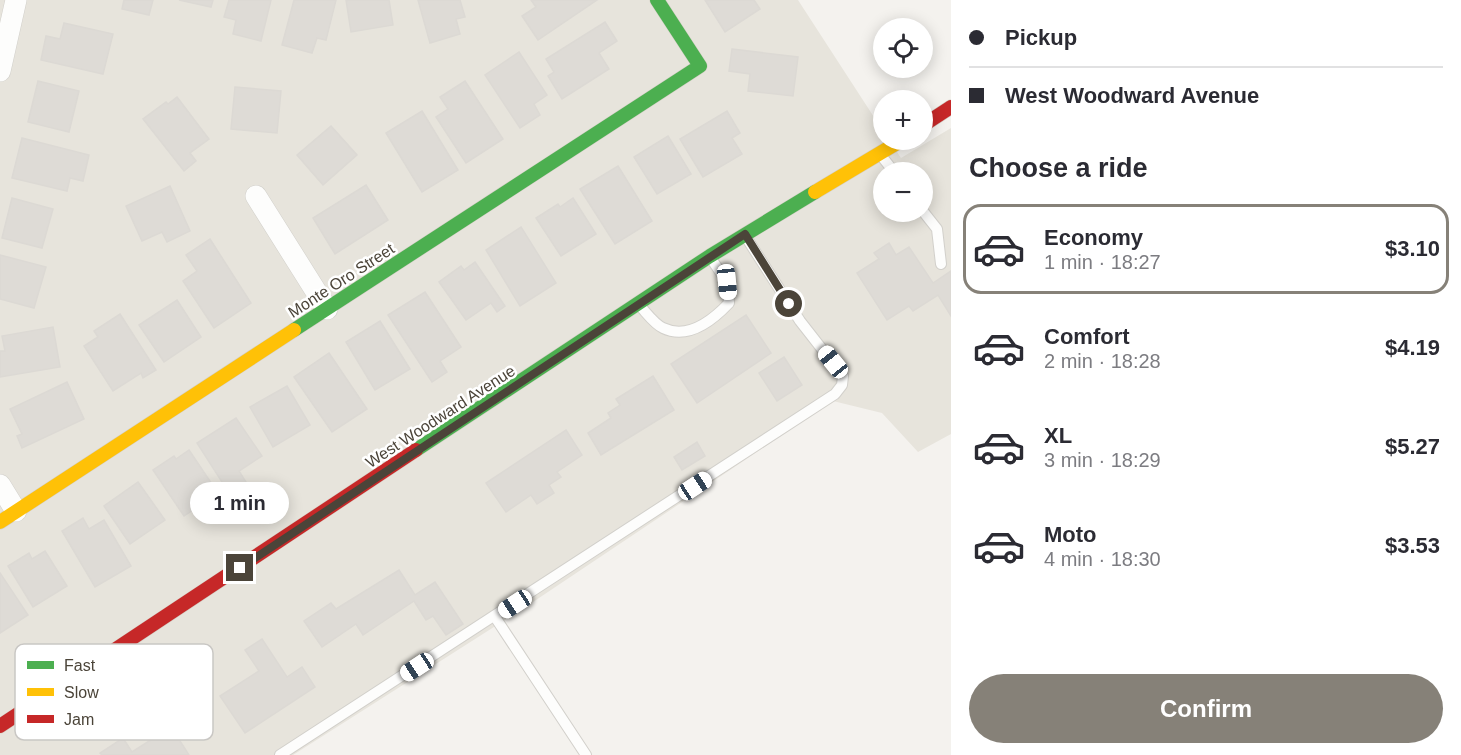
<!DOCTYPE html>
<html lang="en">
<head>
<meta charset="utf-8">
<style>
  :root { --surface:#fff; --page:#f2f2f3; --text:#2b2b33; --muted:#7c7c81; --line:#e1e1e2; --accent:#868178 }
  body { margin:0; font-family:Arial,sans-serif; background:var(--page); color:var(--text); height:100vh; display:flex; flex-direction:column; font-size:22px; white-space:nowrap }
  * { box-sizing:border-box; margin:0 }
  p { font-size:20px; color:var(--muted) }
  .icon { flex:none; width:33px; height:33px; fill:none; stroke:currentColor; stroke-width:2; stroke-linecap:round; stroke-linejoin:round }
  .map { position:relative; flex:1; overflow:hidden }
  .panel { display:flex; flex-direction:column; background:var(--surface); width:510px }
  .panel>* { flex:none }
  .banner { display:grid; align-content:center; height:132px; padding:0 18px; background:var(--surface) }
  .buttons { position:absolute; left:873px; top:18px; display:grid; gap:12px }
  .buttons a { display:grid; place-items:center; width:60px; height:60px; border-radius:50%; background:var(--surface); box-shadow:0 3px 15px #0003; font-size:30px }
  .end { position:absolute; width:27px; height:27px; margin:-14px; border:8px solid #4b4439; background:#fff; box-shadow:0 0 0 3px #fff }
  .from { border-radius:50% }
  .bubble { position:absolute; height:42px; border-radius:21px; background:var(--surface); box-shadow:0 3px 15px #0003; font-size:20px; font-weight:600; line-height:42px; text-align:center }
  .car { position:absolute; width:18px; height:36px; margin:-18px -9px; border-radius:8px; box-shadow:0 0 4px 2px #0007; background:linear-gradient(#fff 24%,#345 0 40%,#fff 0 76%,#345 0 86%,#fff 0) }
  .banner b { display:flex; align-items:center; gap:21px; height:57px; font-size:22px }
  .banner b+b { border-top:2px solid var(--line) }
  .banner i { width:15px; height:15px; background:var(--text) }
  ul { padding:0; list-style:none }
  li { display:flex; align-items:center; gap:18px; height:90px; margin:0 12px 9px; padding:0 6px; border:3px solid transparent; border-radius:18px }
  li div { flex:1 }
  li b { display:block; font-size:22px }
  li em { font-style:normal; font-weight:600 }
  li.selected { border-color:var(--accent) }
  li>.icon { width:54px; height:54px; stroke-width:1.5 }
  h2 { padding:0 18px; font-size:27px; line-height:72px }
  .action { display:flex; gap:12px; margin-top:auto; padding:12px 18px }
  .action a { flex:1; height:69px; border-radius:36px; background:var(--accent); color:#fff; font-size:24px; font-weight:600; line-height:69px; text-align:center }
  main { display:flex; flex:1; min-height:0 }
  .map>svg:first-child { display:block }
  .residential { fill:#e7e4dc; fill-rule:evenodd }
  .building { fill:#dedbd6; stroke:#dcd9d4; stroke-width:1.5 }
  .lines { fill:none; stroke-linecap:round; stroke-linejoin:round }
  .lane-casing { stroke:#d2d0cb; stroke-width:12 }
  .street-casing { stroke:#d2d0cb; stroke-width:22 }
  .fast-casing { stroke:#d3cfc5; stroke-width:15 }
  .slow-casing { stroke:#d3cfc5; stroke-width:15 }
  .jam-casing { stroke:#d3cfc5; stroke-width:15 }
  .lane { stroke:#fdfdfc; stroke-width:10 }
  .street { stroke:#fdfdfc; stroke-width:21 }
  .fast { stroke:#4caf50; stroke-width:14 }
  .slow { stroke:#ffc107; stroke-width:14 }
  .jam { stroke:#c62828; stroke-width:14 }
  .route { stroke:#4b4439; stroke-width:8 }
  .labels { text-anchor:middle; stroke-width:5; stroke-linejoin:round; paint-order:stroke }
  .street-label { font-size:16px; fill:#4b4439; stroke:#fff }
  .key { fill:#fff; stroke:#c9c7c4; stroke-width:1.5 }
  .key-label { font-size:16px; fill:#4b4439 }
</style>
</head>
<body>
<main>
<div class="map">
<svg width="951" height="755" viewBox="0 0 951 755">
  <rect width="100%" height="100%" fill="#f4f2ee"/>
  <path class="residential" d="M0,0H798L883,131L884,140H889L901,158L951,128V434L918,452L882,413L833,401L533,602L293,755H0ZM884,172H922V212H884Z"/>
  <g class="building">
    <path d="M124,0H153L149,15L122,9Z"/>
    <path d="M179,0H213L211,7Z"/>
    <path d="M229,0H271L261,41L233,34L236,20L224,17Z"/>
    <path d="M294,0H336L326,40L317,38L312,53L282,45Z"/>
    <path d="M346,0H389L393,25L351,32Z"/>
    <path d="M418,0H460L465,17L456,19L460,34L430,43Z"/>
    <path d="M531,0H597L538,40L522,16L536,7Z"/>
    <path d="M705,0H754L760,9L725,32Z"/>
    <path d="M605,22L617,41L599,53L609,69L562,99L548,76L554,72L546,59Z"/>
    <path d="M64,23L113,34L103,74L41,60L46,36L60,39Z"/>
    <path d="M732,49L798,57L793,96L748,91L750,74L729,71Z"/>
    <path d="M519,52L547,95L534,104L540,115L520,128L485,75Z"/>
    <path d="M38,81L79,91L69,132L28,122Z"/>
    <path d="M465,81L503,139L466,163L436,117L448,109L440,97Z"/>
    <path d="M235,87L281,91L277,133L231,129Z"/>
    <path d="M177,97L209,139L190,153L196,161L184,171L143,119L166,102L168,104Z"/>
    <path d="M422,111L458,170L422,192L386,133Z"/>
    <path d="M727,111L740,133L732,138L742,154L703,177L680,139Z"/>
    <path d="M331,126L357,155L323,185L297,155Z"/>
    <path d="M668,136L691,174L657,194L634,157Z"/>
    <path d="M22,138L89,155L83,181L70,178L67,191L12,178Z"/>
    <path d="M618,166L652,221L615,244L580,189Z"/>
    <path d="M366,185L388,220L335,254L313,218Z"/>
    <path d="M170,186L190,231L167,242L162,232L142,241L126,206Z"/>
    <path d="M12,198L53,209L42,248L2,238Z"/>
    <path d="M573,198L596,234L561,256L536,218L558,204L560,207Z"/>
    <path d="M521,227L556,283L520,306L486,250Z"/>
    <path d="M210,239L251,303L214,328L183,281L197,271L186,255Z"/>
    <path d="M889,243L896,255L909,247L933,283L951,271V316L938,295L913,311L909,306L887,320L857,273L879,259L874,253Z"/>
    <path d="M0,255L46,267L34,308L0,299Z"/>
    <path d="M475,262L505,306L497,312L491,303L466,320L439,282L461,266L464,270Z"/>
    <path d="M425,292L461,347L440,361L447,372L432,382L388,315Z"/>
    <path d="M177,300L201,337L164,362L139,325Z"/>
    <path d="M120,314L156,370L143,378L141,373L113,391L84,346L98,337L94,331Z"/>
    <path d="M746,315L771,353L697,403L671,364Z"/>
    <path d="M380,321L410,369L375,390L346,342Z"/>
    <path d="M53,327L60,367L0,377V351H5L2,336Z"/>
    <path d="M329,353L367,409L332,432L294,377Z"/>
    <path d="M784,357L802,385L777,401L759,373Z"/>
    <path d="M653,376L674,410L601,455L588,433L611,418L608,413L620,405L616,399Z"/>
    <path d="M67,382L84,419L22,448L17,436L22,434L10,409Z"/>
    <path d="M287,386L310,425L273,447L250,407Z"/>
    <path d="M236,418L262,456L239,471L246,482L229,493L197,443Z"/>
    <path d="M566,430L582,455L557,472L561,477L549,485L554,493L537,504L531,495L506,512L486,483Z"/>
    <path d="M697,442L705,456L682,470L674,457Z"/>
    <path d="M189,450L218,493L184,516L153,470L174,456L176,459Z"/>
    <path d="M138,482L165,520L130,544L104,506Z"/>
    <path d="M83,518L89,529L104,520L131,566L95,587L62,531Z"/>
    <path d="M45,551L67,586L33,607L8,566L29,553L32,559Z"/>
    <path d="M399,570L415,595L435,582L463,624L446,635L433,616L426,620L414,601L363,635L356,624L322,647L304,621L331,603L336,609Z"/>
    <path d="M0,573L28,615L0,633Z"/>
    <path d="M262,639L287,677L302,667L315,687L245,733L220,696L259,671L245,650Z"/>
    <path d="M171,727L189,755H102L100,753L123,738L132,752Z"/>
  </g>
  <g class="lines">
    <defs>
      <g id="lane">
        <path d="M880,154L894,172"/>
        <path d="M922,210L937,229L941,264"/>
        <path d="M639,305C646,312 654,324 663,328C688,340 713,320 729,303L727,282L710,257"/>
        <path d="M495,617L586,755"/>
        <path d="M280,755L835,394L842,385L843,376L800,321L746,237"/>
      </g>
      <g id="street">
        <path d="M0,71L16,0"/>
        <path d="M256,196L327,309"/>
        <path d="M0,485L16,511"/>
      </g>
      <g id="fast">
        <path d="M294,330L700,66L657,0"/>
        <path d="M416,450L710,256L815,192"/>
      </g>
      <g id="slow">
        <path d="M815,192L902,140"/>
        <path d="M0,522L294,330"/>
      </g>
      <g id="jam">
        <path d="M922,126L951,107"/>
        <path d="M0,726L416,450"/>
      </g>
    </defs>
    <use href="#lane" class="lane-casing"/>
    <use href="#street" class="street-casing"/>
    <use href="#fast" class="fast-casing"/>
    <use href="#slow" class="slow-casing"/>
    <use href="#jam" class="jam-casing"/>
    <use href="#lane" class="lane"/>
    <use href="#street" class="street"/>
    <use href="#fast" class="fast"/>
    <use href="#slow" class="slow"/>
    <use href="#jam" class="jam"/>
  </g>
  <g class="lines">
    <path class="route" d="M240,568L745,234L789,304"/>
  </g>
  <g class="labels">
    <g class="street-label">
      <text transform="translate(341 280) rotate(-33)" y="6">Monte Oro Street</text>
      <text transform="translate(440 416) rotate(-33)" y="6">West Woodward Avenue</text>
    </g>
  </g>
  <rect x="15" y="644" width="198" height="96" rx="9" class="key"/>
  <rect x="27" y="661" width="27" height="8" fill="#4caf50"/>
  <rect x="27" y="688" width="27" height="8" fill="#ffc107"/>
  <rect x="27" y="715" width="27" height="8" fill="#c62828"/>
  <g class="key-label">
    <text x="64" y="671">Fast</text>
    <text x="64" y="698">Slow</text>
    <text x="64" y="725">Jam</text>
  </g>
</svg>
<div class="buttons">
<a><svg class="icon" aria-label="locate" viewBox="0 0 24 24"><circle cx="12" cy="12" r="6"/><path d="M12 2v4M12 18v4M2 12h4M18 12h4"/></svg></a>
<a>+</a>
<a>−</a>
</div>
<i class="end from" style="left:789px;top:304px"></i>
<i class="end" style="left:240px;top:568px"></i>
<div class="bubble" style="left:190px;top:482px;width:99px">1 min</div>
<i class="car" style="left:727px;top:282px;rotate:174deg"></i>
<i class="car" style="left:833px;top:362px;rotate:321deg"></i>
<i class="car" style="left:695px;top:486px;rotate:57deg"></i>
<i class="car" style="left:515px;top:604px;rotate:237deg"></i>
<i class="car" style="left:417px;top:667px;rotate:237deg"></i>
</div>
<section class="panel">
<div class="banner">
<b><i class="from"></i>Pickup</b>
<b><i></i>West Woodward Avenue</b>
</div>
<h2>Choose a ride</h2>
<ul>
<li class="selected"><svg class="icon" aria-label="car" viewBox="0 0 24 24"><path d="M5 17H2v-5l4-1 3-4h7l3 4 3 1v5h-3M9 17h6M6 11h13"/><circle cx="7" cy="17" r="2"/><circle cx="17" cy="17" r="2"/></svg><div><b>Economy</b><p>1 min · 18:27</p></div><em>$3.10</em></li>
<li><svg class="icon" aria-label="car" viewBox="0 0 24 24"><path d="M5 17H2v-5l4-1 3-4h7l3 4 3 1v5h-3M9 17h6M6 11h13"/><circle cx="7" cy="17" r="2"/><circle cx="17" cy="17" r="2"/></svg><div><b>Comfort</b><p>2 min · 18:28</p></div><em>$4.19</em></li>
<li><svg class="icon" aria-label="car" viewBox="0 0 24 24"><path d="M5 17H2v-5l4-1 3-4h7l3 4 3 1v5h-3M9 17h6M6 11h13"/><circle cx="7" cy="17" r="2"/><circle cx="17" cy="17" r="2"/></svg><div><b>XL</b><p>3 min · 18:29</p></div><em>$5.27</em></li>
<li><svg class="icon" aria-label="car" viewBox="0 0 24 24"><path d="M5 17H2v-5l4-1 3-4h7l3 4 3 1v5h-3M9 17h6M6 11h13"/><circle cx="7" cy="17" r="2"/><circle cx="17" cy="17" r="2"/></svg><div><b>Moto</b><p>4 min · 18:30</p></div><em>$3.53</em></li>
</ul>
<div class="action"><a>Confirm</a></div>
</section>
</main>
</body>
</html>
